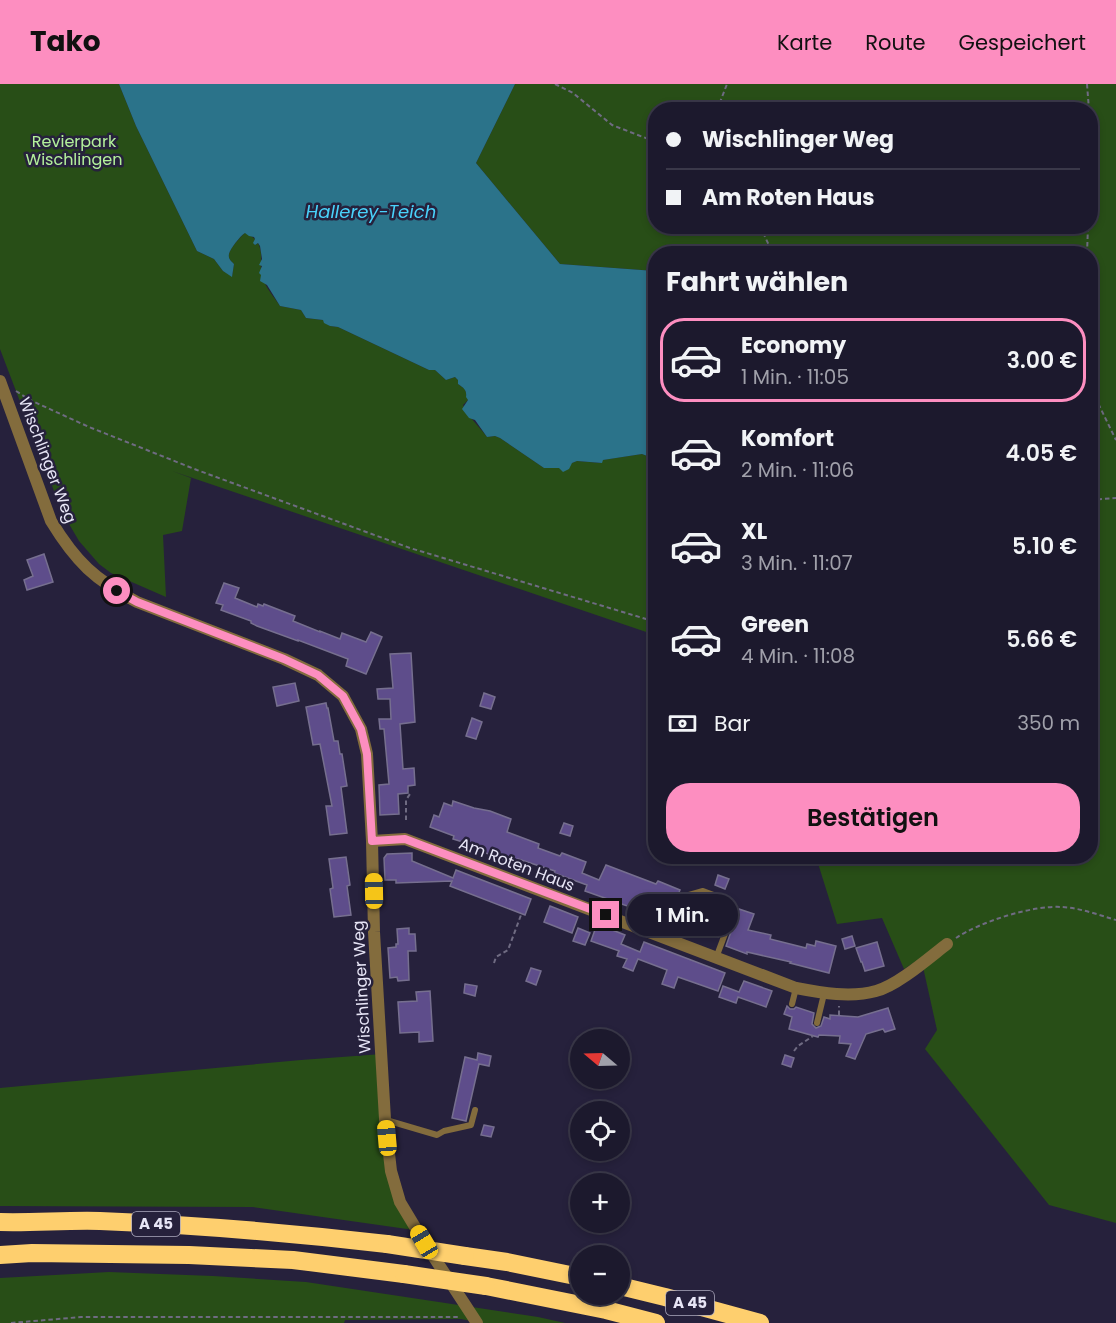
<!DOCTYPE html>
<html lang="de">
<head>
<meta charset="utf-8">
<style>
  :root { --surface:#1c192d; --page:#252235; --text:#f1f3f6; --muted:#a0a0aa; --line:#3a3849; --accent:#fd8ec0 }
  body { margin:0; font-family:Poppins,sans-serif; background:var(--page); color:var(--text); height:100vh; display:flex; flex-direction:column; font-size:22px; white-space:nowrap }
  * { box-sizing:border-box; margin:0 }
  p { font-size:20px; color:var(--muted) }
  .icon { flex:none; width:33px; height:33px; fill:none; stroke:currentColor; stroke-width:2; stroke-linecap:round; stroke-linejoin:round }
  .map { position:relative; flex:1; overflow:hidden }
  .sheet { position:absolute; left:648px; top:162px; width:450px; height:618px; display:flex; flex-direction:column; background:var(--surface); border-radius:24px; box-shadow:0 3px 9px #0003,0 0 0 2px var(--line) }
  .sheet>* { flex:none }
  .top-card { position:absolute; left:648px; top:18px; width:450px; height:132px; border-radius:24px; box-shadow:0 3px 9px #0003,0 0 0 2px var(--line); display:grid; align-content:center; height:132px; padding:0 18px; background:var(--surface) }
  .needle { width:39px; rotate:289deg }
  .fabs { position:absolute; left:570px; top:945px; display:grid; gap:12px }
  .fabs a { display:grid; place-items:center; width:60px; height:60px; border-radius:50%; background:var(--surface); box-shadow:0 3px 9px #0003,0 0 0 2px var(--line); font-size:30px }
  .end { position:absolute; width:27px; height:27px; margin:-14px; border:8px solid #fd8ec0; background:#111; box-shadow:0 0 0 3px #111 }
  .from { border-radius:50% }
  .bubble { position:absolute; height:42px; border-radius:21px; background:var(--surface); box-shadow:0 3px 9px #0003,0 0 0 2px var(--line); font-size:20px; font-weight:600; line-height:42px; text-align:center }
  .car { position:absolute; width:18px; height:36px; margin:-18px -9px; border-radius:8px; box-shadow:0 0 4px 2px #0007; background:linear-gradient(#f5c518 24%,#345 0 40%,#f5c518 0 76%,#345 0 86%,#f5c518 0) }
  .top-card b { display:flex; align-items:center; gap:21px; height:57px; font-size:22px }
  .top-card b+b { border-top:2px solid var(--line) }
  .top-card i { width:15px; height:15px; background:var(--text) }
  ul { padding:0; list-style:none }
  li { display:flex; align-items:center; gap:18px; height:84px; margin:0 12px 9px; padding:0 6px; border:3px solid transparent; border-radius:24px }
  li div { flex:1 }
  li b { display:block; font-size:22px }
  li em { font-style:normal; font-weight:600 }
  li.current { border-color:var(--accent) }
  li>.icon { width:54px; height:54px; stroke-width:1.5 }
  h2 { padding:0 18px; font-size:27px; line-height:72px }
  .pay { display:flex; align-items:center; gap:15px; height:66px; padding:0 18px; font-size:22px }
  .pay p { margin-inline-start:auto }
  .button { display:flex; gap:12px; margin-top:auto; padding:12px 18px }
  .button a { flex:1; height:69px; border-radius:24px; background:var(--accent); color:#111; font-size:24px; font-weight:600; line-height:69px; text-align:center }
  header { display:flex; align-items:center; gap:36px; box-sizing:border-box; height:84px; padding:0 30px; background:var(--accent); color:#111 }
  header strong { font-size:28px }
  nav { display:flex; gap:33px; margin-inline-start:auto; font-size:21px }
  .map>svg:first-child { display:block }
  .green { fill:#284e17; fill-rule:evenodd }
  .water { fill:#2b738a }
  .building { fill:#5e4d8b; stroke:#766f8f; stroke-width:1.5 }
  .lines { fill:none; stroke-linecap:round; stroke-linejoin:round }
  .path { stroke:#6f6b82; stroke-width:2; stroke-dasharray:4.5 3; stroke-linecap:butt }
  .service { stroke:#836c3d; stroke-width:6 }
  .minor { stroke:#836c3d; stroke-width:12 }
  .motorway { stroke:#fecf6e; stroke-width:18 }
  .motorway-bridge { stroke:#fecf6e; stroke-width:18 }
  .route { stroke:#fd8ec0; stroke-width:8 }
  .labels { text-anchor:middle; stroke-width:5; stroke-linejoin:round; paint-order:stroke }
  .shield { fill:#26213c; stroke:#adaabe; stroke-width:1.5 }
  .shield-label { font-size:15px; font-weight:bold; fill:#e7e5f6 }
  .park-label { font-size:16px; fill:#b3f19b; stroke:#26213c }
  .street-label { font-size:16px; fill:#e7e5f6; stroke:#26213c }
  .water-label { font-size:18px; font-style:italic; fill:#49d2fb; stroke:#26213c }
</style>
</head>
<body>
<header>
<strong>Tako</strong>
<nav><a>Karte</a><a>Route</a><a>Gespeichert</a></nav>
</header>
<div class="map">
<svg width="1116" height="1239" viewBox="0 0 1116 1239">
  <rect width="100%" height="100%" fill="#26213c"/>
  <g class="green">
    <path d="M0,0H119L136,42L197,167L214,175L223,187L232,192L234,180C231,177 228,175 229,170C230,164 241,152 246,148L255,155L254,159L255,161L258,159C264,170 259,183 262,192C265,203 274,213 280,222L301,226L306,234L323,236L330,242L338,243L429,286H435L446,296L455,293L458,296V300L465,305L468,316L463,321C469,334 479,342 487,353L495,352L500,354L544,384H559L577,377L601,379L602,376L642,370L655,375V551L172,387L191,394L182,447L163,451L166,513L111,489L99,480L79,457L62,428L0,265Z"/>
    <path d="M515,0H1116V1139L1049,1121L925,965L937,946L921,874L904,885L882,834L837,840L816,773L1090,772V170H656L655,190V187L560,180L476,79ZM656,26H1090V142H656Z"/>
    <path d="M382,970L387,1054L414,1146L253,1123L0,1122V1004L301,976Z"/>
    <path d="M109,1188L213,1192L306,1198L538,1233L565,1239H481L461,1235L345,1236L344,1239H0V1194Z"/>
  </g>
  <path class="water" d="M119,0H515L476,79L560,180L655,187V375L642,370L603,376L602,379L577,377L572,379L569,385L563,388L559,384H544L500,354L495,352L487,353L475,336L469,334L462,325L468,316L466,313C467,306 464,304 458,300V296L455,293L446,296L435,286H429L338,243L330,242L324,239L323,236L306,234L301,226L280,222L267,201L260,197L261,191L259,189L262,182L259,181L262,175L260,162L258,159L255,161L253,159L255,155L254,153L249,152L245,149C240,152 230,165 229,170C228,175 231,177 234,180L232,193L223,187L214,175L197,167L136,42Z"/>
  <g class="building">
    <path d="M44,470L53,498L27,506L24,496L33,492L27,476Z"/>
    <path d="M224,499L239,504L235,514L257,523L258,520L263,522L264,520L295,532L293,537L320,548V547L340,555L342,549L366,558L371,548L382,553L366,590L346,582L348,575L298,556V557L257,542L251,539V537L221,526L223,521L216,519Z"/>
    <path d="M411,569L415,638L400,640L403,685L414,684L415,701L408,702V709L398,710L399,730L380,731L379,701L389,700L384,645H380L379,635H391L390,615H378L377,605L393,604L390,570Z"/>
    <path d="M295,599L299,617L277,622L273,603Z"/>
    <path d="M484,609L495,613L491,625L480,622Z"/>
    <path d="M326,619L327,624H328L334,657H338L340,670H342L347,702L341,703L347,749L330,751L326,722H332L320,660L313,661L306,623Z"/>
    <path d="M472,634L482,638L476,655L466,652Z"/>
    <path d="M453,717L474,724L490,727L511,735L507,748L539,760L538,764L560,772L562,769L586,778L582,789L599,796L606,781L656,800L658,797L680,806L667,838L649,831L650,830L585,807L587,801L554,789L555,787L518,775L517,781L478,766L479,763L453,755L454,752L430,743L434,731L439,733L444,719L452,722Z"/>
    <path d="M564,739L573,742L570,752L560,749Z"/>
    <path d="M412,769V777L453,794L456,786L531,815L525,831L450,802L452,797L396,799V796H385L384,774L387,770Z"/>
    <path d="M346,773L350,801L347,802L351,831L334,833L330,805L333,804L329,775Z"/>
    <path d="M718,791L729,795L725,805L715,801Z"/>
    <path d="M702,815L716,820L711,832L722,836L723,839L718,853L678,838L684,822L697,827Z"/>
    <path d="M550,822L578,833L572,849L544,838Z"/>
    <path d="M739,825L754,830L748,846L771,851L770,855L806,864L807,860L815,862L816,857L836,862L829,889L790,879L791,878L747,868V870L726,862Z"/>
    <path d="M597,840L625,851L621,860L640,868L644,858L725,889L718,907L678,893L674,904L662,900L667,886L638,875L633,887L623,883L627,875L617,872L619,866V867L591,857Z"/>
    <path d="M409,844V850H415L416,867H408L409,896L398,897L397,893L390,894L388,864L396,863V860H398L397,845Z"/>
    <path d="M578,844L590,849L585,861L573,857Z"/>
    <path d="M852,852L855,862L845,865L842,855Z"/>
    <path d="M877,858L884,882L865,887L862,878H861L856,864Z"/>
    <path d="M531,884L541,887L536,901L526,897Z"/>
    <path d="M744,897L772,907L766,923L738,913L736,919L719,913L723,902L739,908Z"/>
    <path d="M465,900L477,902L475,912L464,909Z"/>
    <path d="M430,907L433,957L419,958V948L400,949L398,918L417,917L416,908Z"/>
    <path d="M787,922L790,925H794L796,923L814,929L812,940L816,944L821,942L824,933L830,935V931L858,933L888,924L895,945L885,948L883,945L866,950L855,975L846,972L851,960L839,959L840,952L819,951L818,953L789,945L792,933L784,930Z"/>
    <path d="M478,969L491,972L489,982L479,980L466,1037L452,1034L465,973L477,976Z"/>
    <path d="M785,971L794,974L791,983L782,980Z"/>
    <path d="M484,1041L494,1043L491,1053L481,1051Z"/>
  </g>
  <g class="lines">
    <g class="path">
      <path d="M555,0L573,9L612,41L656,58"/>
      <path d="M1087,0L1089,26"/>
      <path d="M717,26L727,0"/>
      <path d="M1090,45L1093,74L1090,110"/>
      <path d="M760,142L773,170"/>
      <path d="M1087,170L1088,142"/>
      <path d="M1090,299L1096,315L1116,356"/>
      <path d="M16,307L30,316L89,343L197,386L410,464L656,538"/>
      <path d="M1090,416L1116,414"/>
      <path d="M406,736V716L410,710"/>
      <path d="M956,854C980,838 1032,821 1062,823C1080,824 1099,831 1116,836"/>
      <path d="M494,879L496,873L508,866L521,831"/>
      <path d="M839,931V922"/>
      <path d="M794,967L798,962L813,952"/>
      <path d="M11,1239L81,1233H458"/>
    </g>
    <g class="service">
      <path d="M666,854L682,813L703,807L719,813L729,839L716,874"/>
      <path d="M792,920L796,904"/>
      <path d="M817,939L824,910"/>
      <path d="M386,1036L437,1051L444,1047L471,1041L475,1026"/>
    </g>
    <g class="minor">
      <path d="M0,297L51,437C76,478 95,496 137,518L284,575L318,591L343,612L361,645L367,670L372,757L374,848L385,1035L391,1087L400,1118L424,1158L477,1239"/>
      <path d="M372,757L405,755L796,904C822,909 851,914 876,907C897,902 930,873 947,860"/>
    </g>
    <g class="motorway">
      <path d="M0,1138C33,1139 67,1136 100,1137C196,1141 292,1149 387,1160"/>
      <path d="M0,1171L32,1169L189,1171L293,1176L404,1190"/>
      <path d="M465,1172L507,1178L580,1193"/>
      <path d="M486,1202L606,1226L656,1239"/>
      <path d="M620,1202L665,1213L760,1239"/>
    </g>
    <g class="motorway-bridge">
      <path d="M387,1160L465,1172"/>
      <path d="M404,1190L486,1202"/>
    </g>
  </g>
  <g class="lines">
    <path class="route" d="M117,507L137,518L284,575L318,591L343,612L361,645L367,670L372,757L405,755L606,831"/>
  </g>
  <g class="labels">
    <g class="shield">
      <rect x="132" y="1128" width="48" height="24" rx="4.5"/>
      <rect x="666" y="1207" width="48" height="24" rx="4.5"/>
    </g>
    <g class="shield-label">
      <text x="156" y="1145">A 45</text>
      <text x="690" y="1224">A 45</text>
    </g>
    <g class="park-label">
      <text x="74" y="63">Revierpark<tspan x="74" dy="18">Wischlingen</tspan></text>
    </g>
    <g class="street-label">
      <text transform="translate(48 376) rotate(69)" y="6">Wischlinger Weg</text>
      <text transform="translate(517 780) rotate(21)" y="6">Am Roten Haus</text>
      <text transform="translate(361 903) rotate(-93)" y="6">Wischlinger Weg</text>
    </g>
    <g class="water-label">
      <text x="371" y="134">Hallerey-Teich</text>
    </g>
  </g>
</svg>
<div class="fabs">
<a><svg class="needle" viewBox="-14 -14 28 28"><path d="M0-13l5 13h-10z" fill="#e53935"/><path d="M0 13l5-13h-10z" fill="#a0a0aa"/></svg></a>
<a><svg class="icon" aria-label="locate" viewBox="0 0 24 24"><circle cx="12" cy="12" r="6"/><path d="M12 2v4M12 18v4M2 12h4M18 12h4"/></svg></a>
<a>+</a>
<a>−</a>
</div>
<i class="end from" style="left:117px;top:507px"></i>
<i class="end" style="left:606px;top:831px"></i>
<div class="bubble" style="left:627px;top:810px;width:111px">1 Min.</div>
<i class="car" style="left:374px;top:807px;rotate:359deg"></i>
<i class="car" style="left:387px;top:1054px;rotate:355deg"></i>
<i class="car" style="left:424px;top:1158px;rotate:329deg"></i>
<div class="top-card">
<b><i class="from"></i>Wischlinger Weg</b>
<b><i></i>Am Roten Haus</b>
</div>
<section class="sheet">
<h2>Fahrt wählen</h2>
<ul>
<li class="current"><svg class="icon" aria-label="car" viewBox="0 0 24 24"><path d="M5 17H2v-5l4-1 3-4h7l3 4 3 1v5h-3M9 17h6M6 11h13"/><circle cx="7" cy="17" r="2"/><circle cx="17" cy="17" r="2"/></svg><div><b>Economy</b><p>1 Min. · 11:05</p></div><em>3.00 €</em></li>
<li><svg class="icon" aria-label="car" viewBox="0 0 24 24"><path d="M5 17H2v-5l4-1 3-4h7l3 4 3 1v5h-3M9 17h6M6 11h13"/><circle cx="7" cy="17" r="2"/><circle cx="17" cy="17" r="2"/></svg><div><b>Komfort</b><p>2 Min. · 11:06</p></div><em>4.05 €</em></li>
<li><svg class="icon" aria-label="car" viewBox="0 0 24 24"><path d="M5 17H2v-5l4-1 3-4h7l3 4 3 1v5h-3M9 17h6M6 11h13"/><circle cx="7" cy="17" r="2"/><circle cx="17" cy="17" r="2"/></svg><div><b>XL</b><p>3 Min. · 11:07</p></div><em>5.10 €</em></li>
<li><svg class="icon" aria-label="car" viewBox="0 0 24 24"><path d="M5 17H2v-5l4-1 3-4h7l3 4 3 1v5h-3M9 17h6M6 11h13"/><circle cx="7" cy="17" r="2"/><circle cx="17" cy="17" r="2"/></svg><div><b>Green</b><p>4 Min. · 11:08</p></div><em>5.66 €</em></li>
</ul>
<div class="pay"><svg class="icon" aria-label="cash" viewBox="0 0 24 24"><path d="M3 7h18v10H3z"/><circle cx="12" cy="12" r="2"/></svg>Bar<p>350 m</p></div>
<div class="button"><a>Bestätigen</a></div>
</section>
</div>
</body>
</html>
